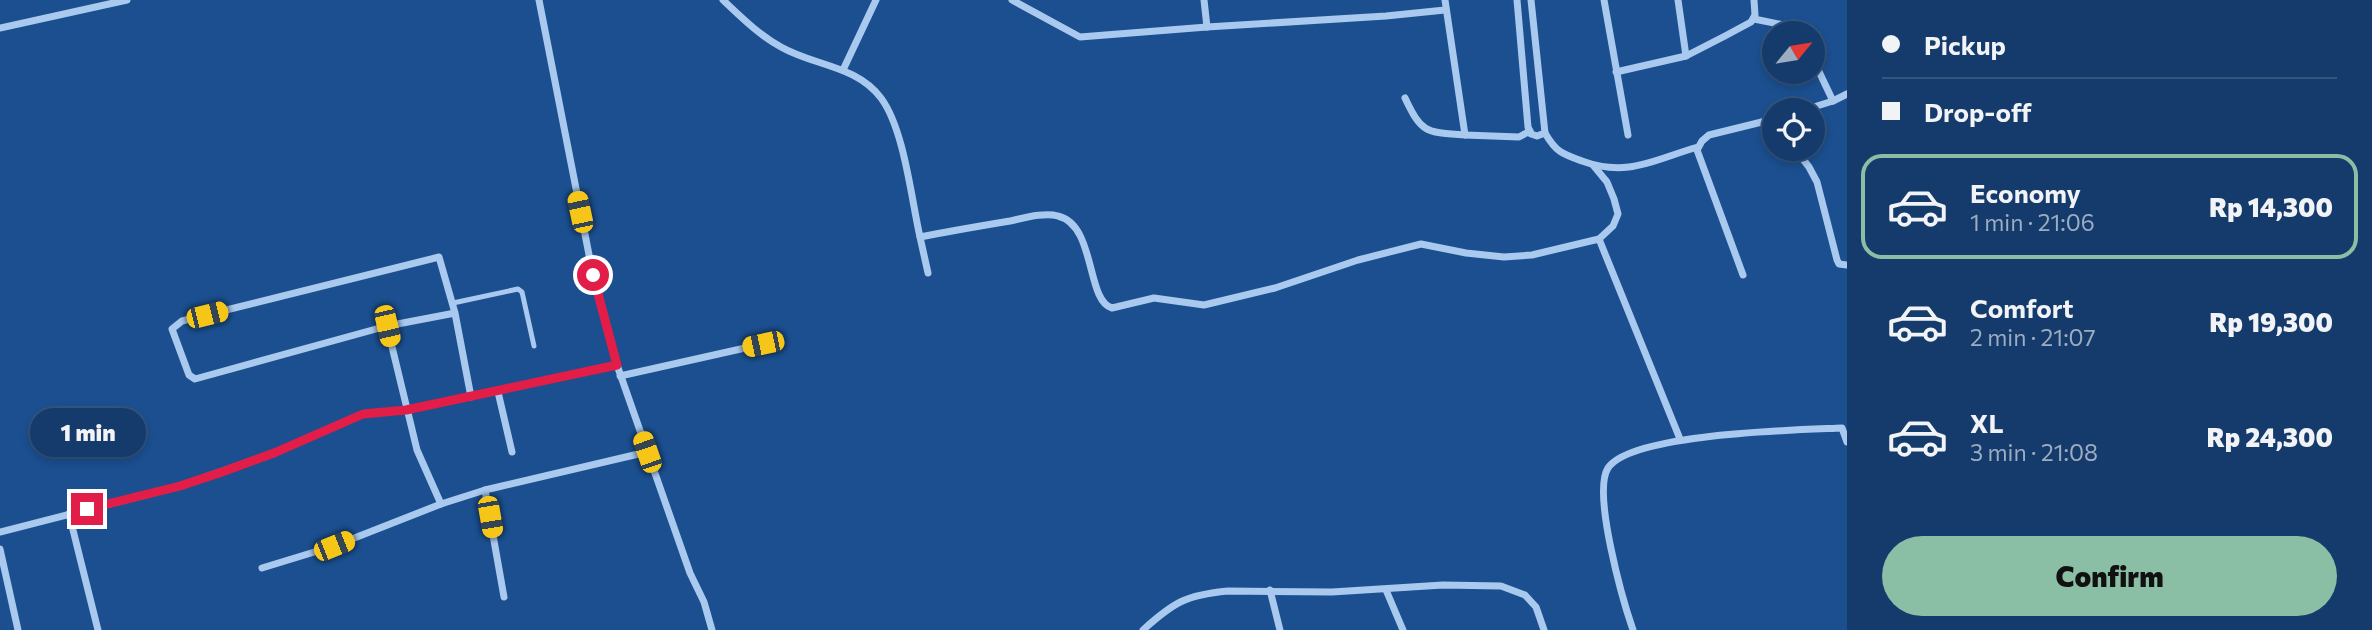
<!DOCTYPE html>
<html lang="en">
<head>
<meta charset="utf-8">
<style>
  :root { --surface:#143b6b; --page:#1d4271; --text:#f1f3f6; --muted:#9dadc1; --line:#33557e; --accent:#8abfa5 }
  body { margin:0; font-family:Commissioner,sans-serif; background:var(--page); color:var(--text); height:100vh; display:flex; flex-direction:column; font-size:26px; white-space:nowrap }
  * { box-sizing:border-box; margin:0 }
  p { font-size:23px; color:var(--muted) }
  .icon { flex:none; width:38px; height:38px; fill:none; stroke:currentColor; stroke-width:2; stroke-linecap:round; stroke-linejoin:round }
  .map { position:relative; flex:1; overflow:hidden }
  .sheet { display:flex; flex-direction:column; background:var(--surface); width:525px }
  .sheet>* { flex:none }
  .hud { display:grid; align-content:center; height:154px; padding:0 35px; background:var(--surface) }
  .needle { width:46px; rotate:60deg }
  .fabs { position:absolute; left:1762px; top:21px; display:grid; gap:14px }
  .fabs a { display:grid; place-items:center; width:63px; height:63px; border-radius:50%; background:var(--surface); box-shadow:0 4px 10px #0003,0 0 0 2px var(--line); font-size:35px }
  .end { position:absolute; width:32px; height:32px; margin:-16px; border:9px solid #e11d48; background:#fff; box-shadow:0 0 0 4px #fff }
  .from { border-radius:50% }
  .bubble { position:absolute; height:49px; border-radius:24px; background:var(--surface); box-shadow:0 4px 10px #0003,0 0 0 2px var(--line); font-size:23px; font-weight:800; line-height:49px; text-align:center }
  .car { position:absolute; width:21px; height:42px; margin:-21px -10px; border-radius:9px; box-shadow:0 0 5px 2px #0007; background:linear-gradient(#f5c518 24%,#345 0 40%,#f5c518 0 76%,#345 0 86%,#f5c518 0) }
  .hud b { display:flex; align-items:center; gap:24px; height:66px; font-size:26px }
  .hud b+b { border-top:2px solid var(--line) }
  .hud i { width:18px; height:18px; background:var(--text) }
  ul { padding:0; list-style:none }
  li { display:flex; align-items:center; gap:21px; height:105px; margin:0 14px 10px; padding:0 21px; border:4px solid transparent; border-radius:21px }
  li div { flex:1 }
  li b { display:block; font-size:26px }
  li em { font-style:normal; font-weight:800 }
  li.selected { border-color:var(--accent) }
  li>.icon { width:63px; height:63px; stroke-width:1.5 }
  .primary-button { display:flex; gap:14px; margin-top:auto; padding:14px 35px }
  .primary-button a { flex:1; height:80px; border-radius:42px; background:var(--accent); color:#111; font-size:28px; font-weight:800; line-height:80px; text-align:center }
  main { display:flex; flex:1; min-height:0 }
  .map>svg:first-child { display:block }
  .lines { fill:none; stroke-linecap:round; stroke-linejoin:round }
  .service { stroke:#a9c9ee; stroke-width:5 }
  .minor { stroke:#a9c9ee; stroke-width:7 }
  .route { stroke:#e11d48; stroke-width:9 }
</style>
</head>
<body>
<main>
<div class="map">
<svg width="1847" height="630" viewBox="0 0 1847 630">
  <rect width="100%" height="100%" fill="#1b4f8f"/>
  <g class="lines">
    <path class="service" d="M453,303L518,289L522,292L534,346"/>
    <g class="minor">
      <path d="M539,0L593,275L617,365L690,573L704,602L712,630"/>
      <path d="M723,0C741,17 759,35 781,47C814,66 856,65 881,98C904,129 911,197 920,237C950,231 980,226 1010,221C1024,218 1045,212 1058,216C1096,225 1086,301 1112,308L1154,298L1204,305L1275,288L1358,260L1421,244L1466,253L1504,257L1532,255L1599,239L1613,226L1618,214L1614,199L1607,182L1593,165"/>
      <path d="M1012,0L1080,37L1207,27"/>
      <path d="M1204,0L1207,27L1386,16L1445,10"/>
      <path d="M1517,0L1528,127L1531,134L1537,136L1545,133L1531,0"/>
      <path d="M1604,0L1628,135"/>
      <path d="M1678,0L1686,56"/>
      <path d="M1754,19L1799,28L1801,33"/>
      <path d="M0,28L127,0"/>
      <path d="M1813,59L1833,101"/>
      <path d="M843,70L876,0"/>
      <path d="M1616,72L1686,56L1725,36L1751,22L1755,15L1754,0"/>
      <path d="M1405,98C1422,134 1426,132 1465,135L1445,0"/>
      <path d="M1804,110L1833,101L1847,94"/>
      <path d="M1545,133C1556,152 1562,154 1582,161C1628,178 1655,159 1698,147"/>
      <path d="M1465,135L1519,137L1530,131"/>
      <path d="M1795,149L1809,167L1817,182L1837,260L1839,264L1847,265"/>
      <path d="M920,237L928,273"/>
      <path d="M1599,239L1680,439"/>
      <path d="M1743,275L1697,150L1702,141L1709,135L1774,119"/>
      <path d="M455,313L387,326L195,379L189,375L172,329L182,321L439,257L455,313L471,397"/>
      <path d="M387,326L417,450L441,504"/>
      <path d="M620,376L763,344"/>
      <path d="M498,392L512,452"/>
      <path d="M485,490L504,597"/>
      <path d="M69,514L98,630"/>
      <path d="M0,532L180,486L274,453L363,414L406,410L617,365"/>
      <path d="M0,549L18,630"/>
      <path d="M262,568L334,546L441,504L485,490L647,452"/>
      <path d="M1270,590L1280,630"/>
      <path d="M1386,590L1403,630"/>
      <path d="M1143,630C1174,602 1186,595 1228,591L1332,592L1443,585L1501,586L1525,595L1536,607L1544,630"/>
      <path d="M1633,630C1623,601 1592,493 1608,468C1631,433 1799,430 1842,428L1847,442"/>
    </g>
  </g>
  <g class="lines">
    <path class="route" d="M87,509L180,486L222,472L274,453L363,414L406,410L617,365L593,275"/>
  </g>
</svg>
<div class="fabs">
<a><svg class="needle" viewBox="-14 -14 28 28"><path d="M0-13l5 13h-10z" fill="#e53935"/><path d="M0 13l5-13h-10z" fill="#9dadc1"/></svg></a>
<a><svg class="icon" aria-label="locate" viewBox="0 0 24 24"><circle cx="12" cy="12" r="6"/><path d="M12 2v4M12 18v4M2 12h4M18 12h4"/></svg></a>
</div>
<i class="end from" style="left:593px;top:275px"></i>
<i class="end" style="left:87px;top:509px"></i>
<div class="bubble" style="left:30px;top:408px;width:116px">1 min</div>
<i class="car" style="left:580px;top:212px;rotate:348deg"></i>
<i class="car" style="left:207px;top:315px;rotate:76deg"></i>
<i class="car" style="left:387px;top:326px;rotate:167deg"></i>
<i class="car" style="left:763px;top:344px;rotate:258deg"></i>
<i class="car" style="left:647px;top:452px;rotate:341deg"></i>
<i class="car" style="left:490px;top:517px;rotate:170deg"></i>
<i class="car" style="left:334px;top:546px;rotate:68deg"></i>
</div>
<section class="sheet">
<div class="hud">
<b><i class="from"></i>Pickup</b>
<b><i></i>Drop-off</b>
</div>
<ul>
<li class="selected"><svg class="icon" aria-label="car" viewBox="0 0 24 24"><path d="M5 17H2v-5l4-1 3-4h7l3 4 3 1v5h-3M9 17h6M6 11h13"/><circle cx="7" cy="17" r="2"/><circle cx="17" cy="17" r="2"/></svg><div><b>Economy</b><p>1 min · 21:06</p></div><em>Rp 14,300</em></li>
<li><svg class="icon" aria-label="car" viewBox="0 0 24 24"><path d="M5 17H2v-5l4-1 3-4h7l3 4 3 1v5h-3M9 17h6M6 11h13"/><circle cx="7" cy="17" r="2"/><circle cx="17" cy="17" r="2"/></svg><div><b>Comfort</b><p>2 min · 21:07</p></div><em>Rp 19,300</em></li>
<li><svg class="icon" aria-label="car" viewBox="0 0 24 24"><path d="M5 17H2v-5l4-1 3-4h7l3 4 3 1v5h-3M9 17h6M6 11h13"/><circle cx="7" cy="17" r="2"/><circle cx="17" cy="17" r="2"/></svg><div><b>XL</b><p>3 min · 21:08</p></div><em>Rp 24,300</em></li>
</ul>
<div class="primary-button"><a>Confirm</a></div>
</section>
</main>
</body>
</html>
